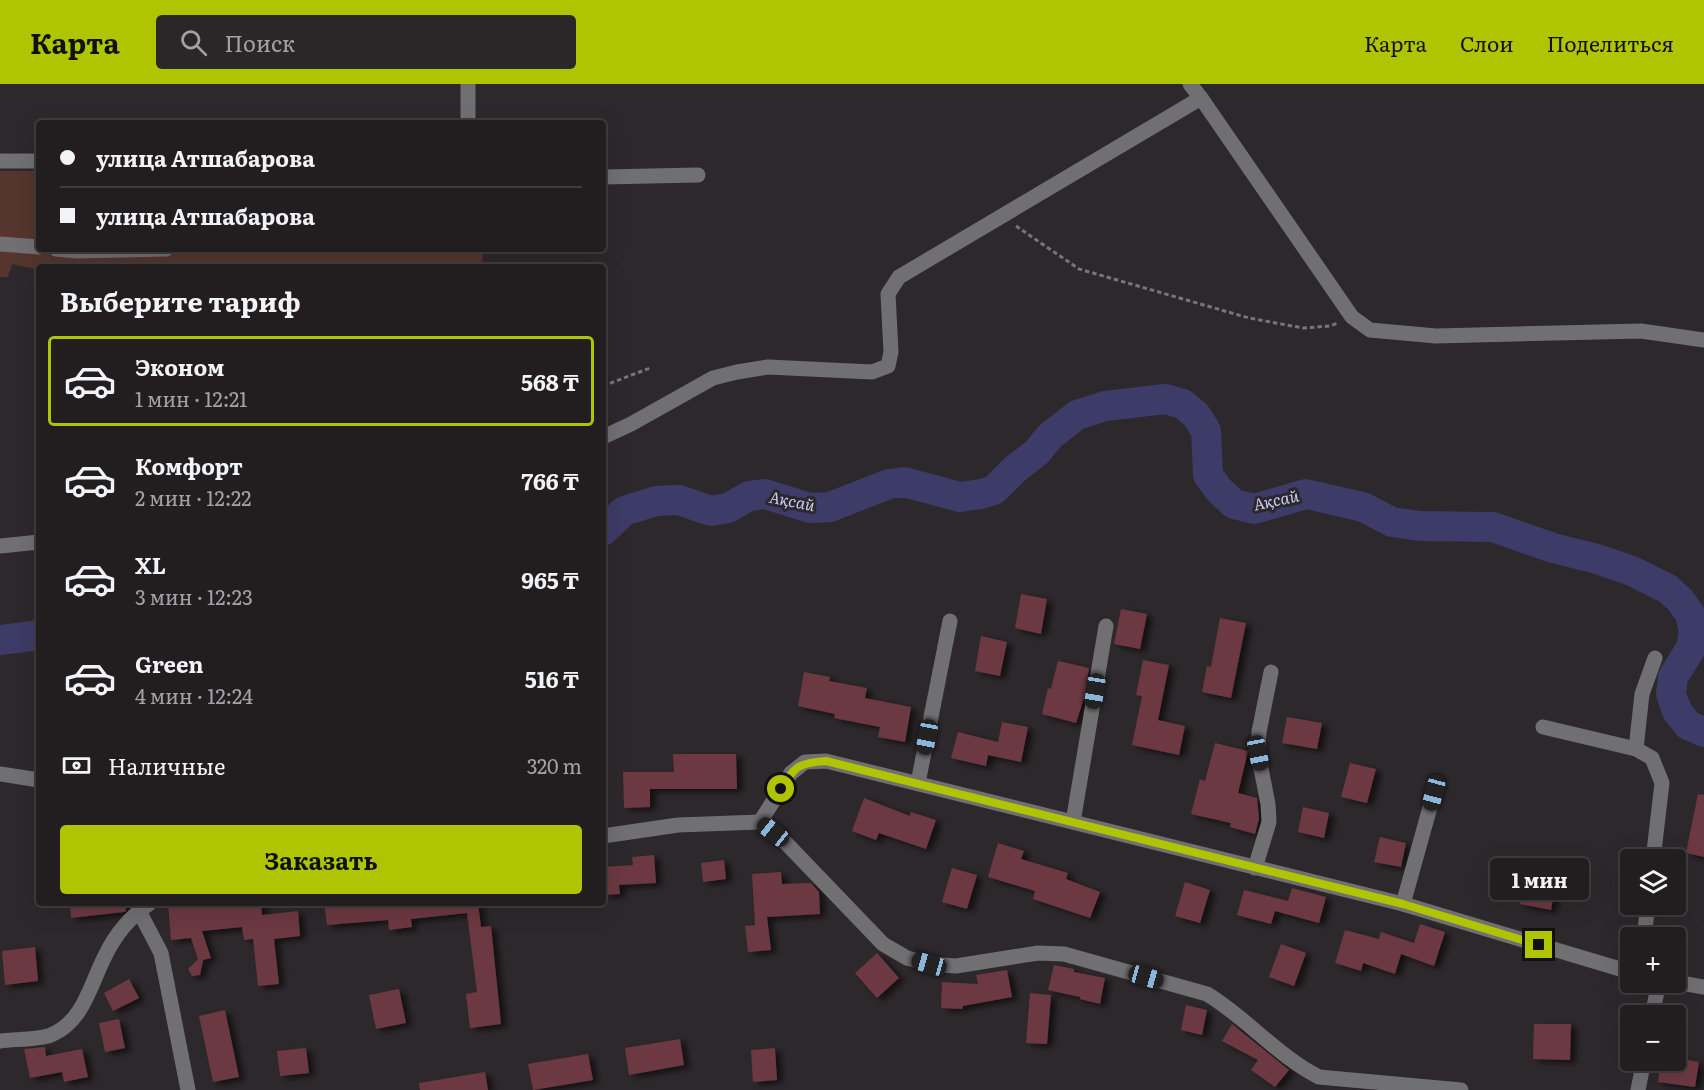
<!DOCTYPE html>
<html lang="ru">
<head>
<meta charset="utf-8">
<style>
  :root { --surface:#221e20; --page:#2a2729; --text:#f1f3f6; --muted:#a2a2a5; --line:#3f3c3e; --accent:#b0c501 }
  body { margin:0; font-family:Literata,serif; background:var(--page); color:var(--text); height:100vh; display:flex; flex-direction:column; font-size:22px; white-space:nowrap }
  * { box-sizing:border-box; margin:0 }
  p { font-size:20px; color:var(--muted) }
  .icon { flex:none; width:33px; height:33px; fill:none; stroke:currentColor; stroke-width:2; stroke-linecap:round; stroke-linejoin:round }
  .map { position:relative; flex:1; overflow:hidden }
  .details { position:absolute; left:36px; top:180px; width:570px; height:642px; display:flex; flex-direction:column; background:var(--surface); border-radius:6px; box-shadow:0 6px 24px #0002,0 0 0 2px var(--line) }
  .details>* { flex:none }
  .banner { position:absolute; left:36px; top:36px; width:570px; height:132px; border-radius:6px; box-shadow:0 6px 24px #0002,0 0 0 2px var(--line); display:grid; align-content:center; height:132px; padding:0 24px; background:var(--surface) }
  .buttons { position:absolute; left:1620px; top:765px; display:grid; gap:12px }
  .buttons a { display:grid; place-items:center; width:66px; height:66px; border-radius:6px; background:var(--surface); box-shadow:0 6px 24px #0002,0 0 0 2px var(--line); font-size:30px }
  .end { position:absolute; width:27px; height:27px; margin:-14px; border:8px solid #b0c501; background:#111; box-shadow:0 0 0 3px #111 }
  .from { border-radius:50% }
  .bubble { position:absolute; height:42px; border-radius:6px; background:var(--surface); box-shadow:0 6px 24px #0002,0 0 0 2px var(--line); font-size:20px; font-weight:700; line-height:42px; text-align:center }
  .car { position:absolute; width:18px; height:36px; margin:-18px -9px; border-radius:8px; box-shadow:0 0 4px 2px #0007; background:linear-gradient(#222 24%,#8ab4d8 0 40%,#222 0 76%,#8ab4d8 0 86%,#222 0) }
  .banner b { display:flex; align-items:center; gap:21px; height:57px; font-size:22px }
  .banner b+b { border-top:2px solid var(--line) }
  .banner i { width:15px; height:15px; background:var(--text) }
  ul { padding:0; list-style:none }
  li { display:flex; align-items:center; gap:18px; height:90px; margin:0 12px 9px; padding:0 12px; border:3px solid transparent; border-radius:6px }
  li div { flex:1 }
  li b { display:block; font-size:22px }
  li em { font-style:normal; font-weight:700 }
  li.current { border-color:var(--accent) }
  li>.icon { width:54px; height:54px; stroke-width:1.5 }
  h2 { padding:0 24px; font-size:27px; line-height:72px }
  .pay { display:flex; align-items:center; gap:15px; height:66px; padding:0 24px; font-size:22px }
  .pay p { margin-inline-start:auto }
  .button { display:flex; gap:12px; margin-top:auto; padding:12px 24px }
  .button a { flex:1; height:69px; border-radius:6px; background:var(--accent); color:#111; font-size:24px; font-weight:700; line-height:69px; text-align:center }
  header { display:flex; align-items:center; gap:36px; box-sizing:border-box; height:84px; padding:0 30px; background:var(--accent); color:#111 }
  header strong { font-size:28px }
  nav { display:flex; gap:33px; margin-inline-start:auto; font-size:21px }
  .search { width:420px; height:54px; background:var(--page); display:flex; align-items:center; gap:15px; box-sizing:border-box; padding:0 21px; border-radius:6px; color:var(--muted); font-size:22px }
  .map>svg:first-child { display:block }
  .green { fill:#55352d }
  .lines { fill:none; stroke-linecap:round; stroke-linejoin:round }
  .river { stroke:#3d3b67; stroke-width:30 }
  .building { fill:#6c3843; filter:url(#shadow) }
  .path { stroke:#797577; stroke-width:3; stroke-dasharray:4.5 3; stroke-linecap:butt }
  .minor { stroke:#706f71; stroke-width:15 }
  .route { stroke:#b0c501; stroke-width:8 }
  .labels { text-anchor:middle; stroke-width:6; stroke-linejoin:round; paint-order:stroke }
  .water-label { font-size:16px; font-style:italic; fill:#c9caf7; stroke:#2d282b }
</style>
</head>
<body>
<header>
<strong>Карта</strong>
<div class="search"><svg class="icon" aria-label="search" viewBox="0 0 24 24"><circle cx="10" cy="10" r="6"/><path d="M15 15l6 6"/></svg>Поиск</div>
<nav><a>Карта</a><a>Слои</a><a>Поделиться</a></nav>
</header>
<div class="map">
<svg width="1704" height="1006" viewBox="0 0 1704 1006">
  <defs>
    <filter id="shadow"><feDropShadow dx="5.5" dy="3" stdDeviation="3" flood-color="#0009"/></filter>
  </defs>
  <rect width="100%" height="100%" fill="#2d282b"/>
  <path class="green" d="M0,87H39V165H483L482,183H39V186L12,180L8,193H0Z"/>
  <g class="lines">
    <g class="river">
      <path d="M603,447L624,427L656,417L679,416L711,427L728,424L749,412L765,410L810,424L830,423L889,400L904,398L960,413L981,410L994,406L1014,386L1037,368L1050,352L1077,331L1105,322L1165,315L1183,320L1196,331L1206,347L1208,391L1219,406L1234,420L1254,425L1306,410L1363,423L1392,438L1420,442L1493,443L1553,464L1597,475L1632,487L1668,505L1680,516L1690,530L1694,547L1691,564L1673,593L1671,610L1677,627L1688,641L1704,648"/>
      <path d="M0,556L39,551"/>
    </g>
  </g>
  <g class="building">
    <path d="M1021,510L1047,515L1041,550L1015,544Z"/>
    <path d="M1121,525L1147,530L1140,565L1114,560Z"/>
    <path d="M1220,534L1246,539L1231,614L1202,608L1207,582L1211,583Z"/>
    <path d="M981,552L1007,558L1000,592L975,587Z"/>
    <path d="M1143,576L1169,581L1158,636L1185,642L1179,671L1132,661L1142,612L1136,611Z"/>
    <path d="M1058,577L1089,584L1085,611L1076,639L1042,630L1048,604L1051,605Z"/>
    <path d="M804,588L830,593L829,597L867,604L865,614L911,623L905,658L878,653L880,643L834,634L835,630L798,622Z"/>
    <path d="M1287,633L1322,639L1317,665L1282,659Z"/>
    <path d="M1002,638L1028,643L1021,678L988,671L986,682L951,674L958,648L998,658Z"/>
    <path d="M1215,659L1248,667L1238,709L1257,714L1259,735L1255,750L1230,743L1231,739L1191,730L1200,695L1205,697Z"/>
    <path d="M673,670H736L737,705H650V723L624,724L623,688H674Z"/>
    <path d="M1350,679L1376,685L1367,719L1341,713Z"/>
    <path d="M1698,710L1704,711V773L1686,769Z"/>
    <path d="M864,714L910,732L911,728L936,736L926,765L879,749L876,756L852,747Z"/>
    <path d="M1303,723L1329,729L1324,754L1298,748Z"/>
    <path d="M1380,753L1406,759L1401,783L1374,778Z"/>
    <path d="M998,759L1024,767L1021,775L1068,789L1066,795L1100,808L1090,834L1033,815L1035,807L988,793Z"/>
    <path d="M654,771L656,799L619,801L620,810L603,811V783L633,781L632,773Z"/>
    <path d="M724,776L726,795L703,798L701,779Z"/>
    <path d="M1528,780L1558,786L1551,826L1520,820Z"/>
    <path d="M952,784L977,791L967,825L942,818Z"/>
    <path d="M781,788L782,800L811,799L819,808L820,830L767,833L771,866L748,868L745,842L755,841L752,790Z"/>
    <path d="M1185,798L1210,806L1200,839L1175,832Z"/>
    <path d="M1292,804L1326,813L1319,839L1275,827L1271,840L1237,831L1244,806L1288,817Z"/>
    <path d="M70,819H125L126,827L124,828L71,834Z"/>
    <path d="M168,819H193V823L235,819H261L262,831L298,827L300,852L274,855L279,900L258,902L253,855L244,856L242,843L202,847L211,874L203,876L200,891L192,892L188,885L198,875L191,854L171,856Z"/>
    <path d="M324,819H478L481,843L491,842L501,940L470,944L466,910L477,908L467,829L411,835L412,843L389,846L388,836L327,841Z"/>
    <path d="M1420,840L1445,848L1434,882L1401,870L1395,890L1363,879L1361,887L1335,879L1345,846L1379,855L1381,848L1414,859Z"/>
    <path d="M1281,860L1306,869L1294,902L1269,893Z"/>
    <path d="M35,863L38,897L5,901L2,867Z"/>
    <path d="M877,869L899,894L877,914L855,889Z"/>
    <path d="M1054,881L1074,885V888L1105,894L1100,920L1080,915V913L1048,906Z"/>
    <path d="M1007,886L1012,913L963,922L962,925L941,924L942,898L978,900L976,891Z"/>
    <path d="M129,895L139,914L113,927L104,909Z"/>
    <path d="M399,905L406,939L376,945L369,911Z"/>
    <path d="M1030,909L1051,911L1047,960L1026,959Z"/>
    <path d="M1186,921L1207,926L1202,951L1181,946Z"/>
    <path d="M225,926L239,993L213,998L199,932Z"/>
    <path d="M119,935L125,964L105,968L99,939Z"/>
    <path d="M1232,940L1289,986L1275,1003L1251,986L1258,976L1222,957Z"/>
    <path d="M1534,940H1571L1570,976L1533,975Z"/>
    <path d="M680,955L684,981L629,991L625,964Z"/>
    <path d="M45,963L46,972L82,965L88,993L64,998L62,988L30,994L24,965Z"/>
    <path d="M306,964L309,989L280,992L277,967Z"/>
    <path d="M775,964L777,996L753,998L751,966Z"/>
    <path d="M588,970L593,996L533,1006L528,980Z"/>
    <path d="M1676,974L1699,978L1695,1003L1658,998L1661,976H1676Z"/>
    <path d="M485,988L488,1006H420L419,999Z"/>
  </g>
  <g class="lines">
    <g class="path">
      <path d="M1016,142L1079,185L1249,234L1303,244L1330,242L1338,239"/>
      <path d="M603,302L650,284"/>
    </g>
    <g class="minor">
      <path d="M1190,0L1201,14L1352,233L1370,246L1436,252L1641,247L1704,256"/>
      <path d="M468,39V0"/>
      <path d="M0,77H39"/>
      <path d="M603,93L698,91"/>
      <path d="M0,160L39,163"/>
      <path d="M56,165L77,167L166,165"/>
      <path d="M603,353L631,340L713,294L737,288L768,283L872,288L888,282L891,268L888,210L899,193L1201,14"/>
      <path d="M0,462L39,458"/>
      <path d="M1543,643L1636,665L1652,674L1662,699L1653,776"/>
      <path d="M1636,665L1642,610L1655,574"/>
      <path d="M0,690L39,696"/>
      <path d="M918,699L950,537"/>
      <path d="M760,738L786,759L883,860L907,874L929,880L956,882L1038,869L1064,870L1207,910C1247,934 1277,972 1319,993L1461,1006"/>
      <path d="M1073,738L1106,542"/>
      <path d="M603,752L678,741L760,738L791,689L805,678L826,677L1403,820L1630,888"/>
      <path d="M1255,784L1269,738L1268,720L1258,669L1259,648L1271,588"/>
      <path d="M1403,820L1434,709"/>
      <path d="M139,827L161,869L188,1006"/>
      <path d="M1644,854L1648,820"/>
      <path d="M1676,898L1704,903"/>
      <path d="M1652,932L1659,898"/>
      <path d="M0,957C14,955 38,956 51,951C84,937 90,901 105,872C115,851 131,832 150,819"/>
      <path d="M1638,1006L1644,976"/>
    </g>
  </g>
  <g class="lines">
    <path class="route" d="M781,705C795,682 798,679 826,677L1403,820L1539,861"/>
  </g>
  <g class="labels">
    <g class="water-label">
      <text transform="translate(1276 416) rotate(-12)" y="6">Ақсай</text>
      <text transform="translate(792 417) rotate(11)" y="6">Ақсай</text>
    </g>
  </g>
</svg>
<div class="buttons">
<a><svg class="icon" aria-label="layers" viewBox="0 0 24 24"><path d="M12 4l9 5-9 5-9-5zM3 14l9 5 9-5"/></svg></a>
<a>+</a>
<a>−</a>
</div>
<i class="end from" style="left:781px;top:705px"></i>
<i class="end" style="left:1539px;top:861px"></i>
<div class="bubble" style="left:1490px;top:774px;width:99px">1 мин</div>
<i class="car" style="left:1095px;top:607px;rotate:189deg"></i>
<i class="car" style="left:927px;top:653px;rotate:191deg"></i>
<i class="car" style="left:1258px;top:669px;rotate:169deg"></i>
<i class="car" style="left:1434px;top:709px;rotate:195deg"></i>
<i class="car" style="left:773px;top:748px;rotate:309deg"></i>
<i class="car" style="left:929px;top:880px;rotate:286deg"></i>
<i class="car" style="left:1146px;top:893px;rotate:106deg"></i>
<div class="banner">
<b><i class="from"></i>улица Атшабарова</b>
<b><i></i>улица Атшабарова</b>
</div>
<section class="details">
<h2>Выберите тариф</h2>
<ul>
<li class="current"><svg class="icon" aria-label="car" viewBox="0 0 24 24"><path d="M5 17H2v-5l4-1 3-4h7l3 4 3 1v5h-3M9 17h6M6 11h13"/><circle cx="7" cy="17" r="2"/><circle cx="17" cy="17" r="2"/></svg><div><b>Эконом</b><p>1 мин · 12:21</p></div><em>568 ₸</em></li>
<li><svg class="icon" aria-label="car" viewBox="0 0 24 24"><path d="M5 17H2v-5l4-1 3-4h7l3 4 3 1v5h-3M9 17h6M6 11h13"/><circle cx="7" cy="17" r="2"/><circle cx="17" cy="17" r="2"/></svg><div><b>Комфорт</b><p>2 мин · 12:22</p></div><em>766 ₸</em></li>
<li><svg class="icon" aria-label="car" viewBox="0 0 24 24"><path d="M5 17H2v-5l4-1 3-4h7l3 4 3 1v5h-3M9 17h6M6 11h13"/><circle cx="7" cy="17" r="2"/><circle cx="17" cy="17" r="2"/></svg><div><b>XL</b><p>3 мин · 12:23</p></div><em>965 ₸</em></li>
<li><svg class="icon" aria-label="car" viewBox="0 0 24 24"><path d="M5 17H2v-5l4-1 3-4h7l3 4 3 1v5h-3M9 17h6M6 11h13"/><circle cx="7" cy="17" r="2"/><circle cx="17" cy="17" r="2"/></svg><div><b>Green</b><p>4 мин · 12:24</p></div><em>516 ₸</em></li>
</ul>
<div class="pay"><svg class="icon" aria-label="cash" viewBox="0 0 24 24"><path d="M3 7h18v10H3z"/><circle cx="12" cy="12" r="2"/></svg>Наличные<p>320 m</p></div>
<div class="button"><a>Заказать</a></div>
</section>
</div>
</body>
</html>
